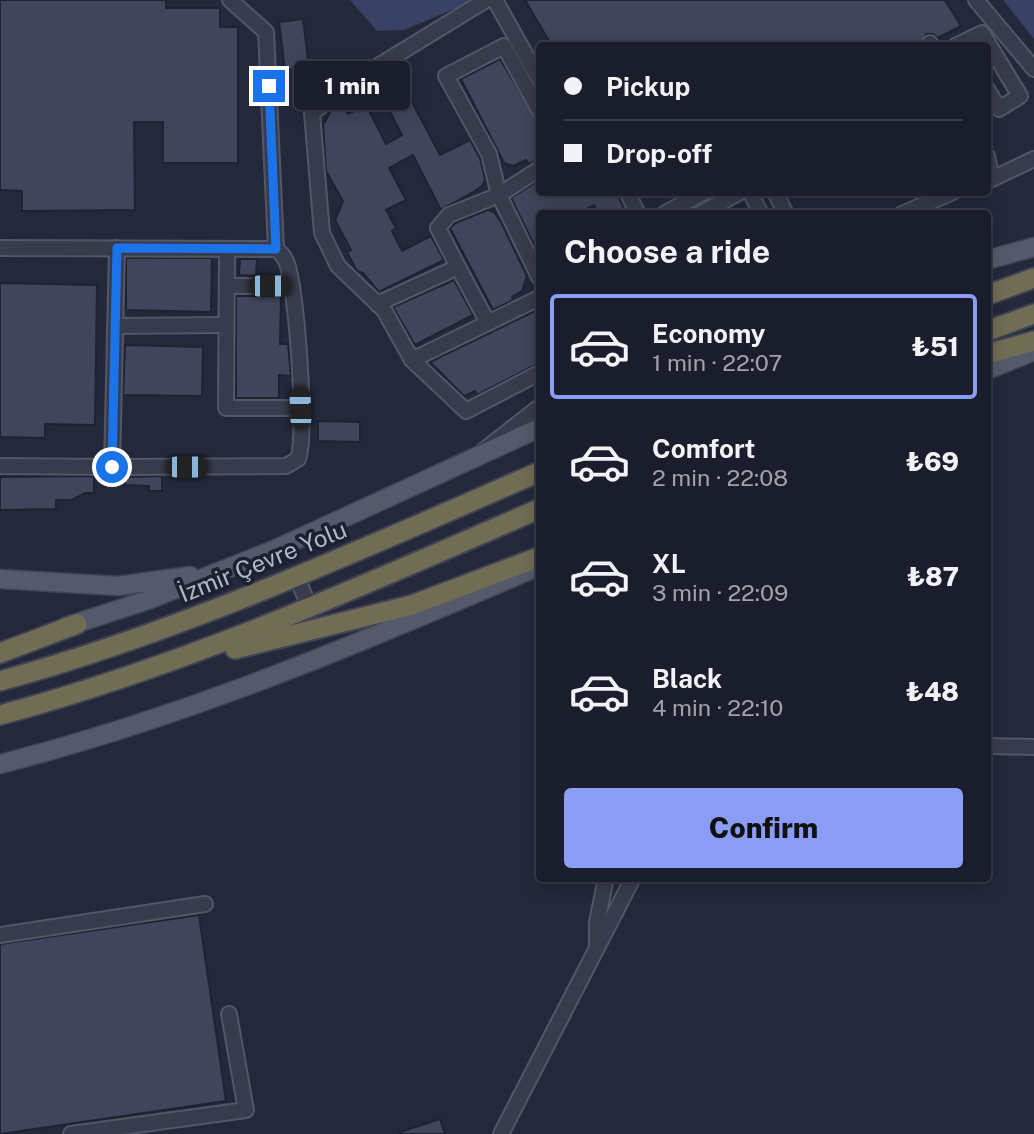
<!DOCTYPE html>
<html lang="en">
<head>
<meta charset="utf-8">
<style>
  :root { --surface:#1a1e2c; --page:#232734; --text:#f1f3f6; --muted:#9fa2a9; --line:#383c48; --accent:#8a9cf4 }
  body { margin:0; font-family:"Public Sans",sans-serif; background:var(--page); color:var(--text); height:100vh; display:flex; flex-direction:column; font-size:26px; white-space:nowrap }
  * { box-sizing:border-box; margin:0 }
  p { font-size:23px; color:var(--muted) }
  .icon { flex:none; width:38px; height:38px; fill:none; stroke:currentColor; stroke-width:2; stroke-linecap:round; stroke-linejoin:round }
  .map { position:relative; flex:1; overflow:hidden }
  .panel { position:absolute; left:536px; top:210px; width:455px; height:672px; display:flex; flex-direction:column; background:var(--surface); border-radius:7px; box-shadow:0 4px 18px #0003,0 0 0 2px var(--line) }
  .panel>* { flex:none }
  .banner { position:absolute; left:536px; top:42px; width:455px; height:154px; border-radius:7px; box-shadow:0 4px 18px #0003,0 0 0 2px var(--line); display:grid; align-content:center; height:154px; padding:0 28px; background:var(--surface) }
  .end { position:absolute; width:32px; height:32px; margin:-16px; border:9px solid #1a73e8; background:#fff; box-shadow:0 0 0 4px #fff }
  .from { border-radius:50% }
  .bubble { position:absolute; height:49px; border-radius:7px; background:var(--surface); box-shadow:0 4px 18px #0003,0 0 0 2px var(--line); font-size:23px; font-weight:800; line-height:49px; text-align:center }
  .car { position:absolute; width:21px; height:42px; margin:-21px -10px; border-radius:9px; box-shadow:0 0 5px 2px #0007; background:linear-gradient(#222 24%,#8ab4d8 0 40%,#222 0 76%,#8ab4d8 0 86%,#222 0) }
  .banner b { display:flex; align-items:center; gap:24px; height:66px; font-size:26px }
  .banner b+b { border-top:2px solid var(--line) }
  .banner i { width:18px; height:18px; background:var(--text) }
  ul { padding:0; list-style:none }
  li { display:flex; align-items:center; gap:21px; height:105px; margin:0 14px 10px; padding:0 14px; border:4px solid transparent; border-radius:7px }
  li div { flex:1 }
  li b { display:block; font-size:26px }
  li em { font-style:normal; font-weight:800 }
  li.on { border-color:var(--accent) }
  li>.icon { width:63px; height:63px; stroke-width:1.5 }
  h2 { padding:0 28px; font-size:32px; line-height:84px }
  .button { display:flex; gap:14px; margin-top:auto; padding:14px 28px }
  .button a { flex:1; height:80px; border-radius:7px; background:var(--accent); color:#111; font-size:28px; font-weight:800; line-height:80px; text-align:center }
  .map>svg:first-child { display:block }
  .water { fill:#394164 }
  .building { fill:#40455b; stroke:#1e2232; stroke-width:2 }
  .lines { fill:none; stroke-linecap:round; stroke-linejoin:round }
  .minor-casing { stroke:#525666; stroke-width:18 }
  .major-casing { stroke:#404454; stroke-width:21 }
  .highway-casing { stroke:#3f4353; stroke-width:23 }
  .minor { stroke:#373b4b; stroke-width:14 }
  .major { stroke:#555a6b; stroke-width:18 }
  .highway { stroke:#716c54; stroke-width:19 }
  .route { stroke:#1a73e8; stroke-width:9 }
  .labels { text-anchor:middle; stroke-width:7; stroke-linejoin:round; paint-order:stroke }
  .street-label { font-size:24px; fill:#b2b6c7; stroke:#1c2030 }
</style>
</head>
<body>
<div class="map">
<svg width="1034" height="1134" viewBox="0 0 1034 1134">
  <rect width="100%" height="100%" fill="#23283b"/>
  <g class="water">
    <path d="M350,0H475L404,30L377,31Z"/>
    <path d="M1003,0H1034V39Z"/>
  </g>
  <g class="building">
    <path d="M0,0H166V8H220V27H238V163H163V122H134L135,210L22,211V191L0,190Z"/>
    <path d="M525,0H945L961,26L938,38L933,34H926L921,46H552Z"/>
    <path d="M303,19L309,68L285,70L279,22Z"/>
    <path d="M500,59L539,124V159L529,164L526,160L513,166L504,163L461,79Z"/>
    <path d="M406,91L440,155L470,140L480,158L485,179L483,185L472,193L441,210L413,155L389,168L406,200L386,210L396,228L392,231L402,251L431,236L444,260L379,292L363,273L357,271L347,252L351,250L335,220L343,201L326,171L323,125L331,111L342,103L348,114L366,105L386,144L402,135L385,102Z"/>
    <path d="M539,180V192H616L627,214H598L594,205L576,214H539V255L511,198Z"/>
    <path d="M488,210L494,212L501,222L527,276L522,291L512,297L513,300L493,310L450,228L455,223Z"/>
    <path d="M126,258H212L211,312L126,310Z"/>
    <path d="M240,259H257L256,276L239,275Z"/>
    <path d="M454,280L473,315L415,345L393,307Z"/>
    <path d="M0,283L97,285L95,425L45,424V438L0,437Z"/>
    <path d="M236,296H281L280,344H288L291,376L279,375V398H236Z"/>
    <path d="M539,309V363L477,395L475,391L464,396L430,362Z"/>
    <path d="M125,345L203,347L202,396L123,395Z"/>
    <path d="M318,421L360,422V442L318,441Z"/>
    <path d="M94,476V493H85L72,500H56V509L0,510V477Z"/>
    <path d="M162,476V491H149V486L125,485V477Z"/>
    <path d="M199,915L226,1101L0,1134V944Z"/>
    <path d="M440,1119L445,1134H400V1132Z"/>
  </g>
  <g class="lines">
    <defs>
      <g id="minor">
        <path d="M486,0L352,82L312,113L322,233L338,266L384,310L412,360L466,411L539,373"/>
        <path d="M495,0L539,79"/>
        <path d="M976,0L1034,69"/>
        <path d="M930,43L931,46"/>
        <path d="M955,46L982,33L1020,96L999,109L987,89"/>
        <path d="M539,110L504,46L446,76L489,154L499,195L539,277"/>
        <path d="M987,156L992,179L1034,159"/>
        <path d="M627,192L638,214"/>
        <path d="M750,192L761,214"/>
        <path d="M775,192L786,214"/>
        <path d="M664,214L704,192"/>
        <path d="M700,214L740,192"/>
        <path d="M902,214L953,192"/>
        <path d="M0,248L276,249L266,32L230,0"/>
        <path d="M227,249L226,408H300"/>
        <path d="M458,267L488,323"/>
        <path d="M227,286H292"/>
        <path d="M377,304L458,267L438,228L449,215L499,195L539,169"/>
        <path d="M115,326L226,325"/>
        <path d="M412,360L539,298"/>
        <path d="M483,451L539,407"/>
        <path d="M0,466L112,467L117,248"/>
        <path d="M112,467L286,466L298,459C307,436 297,286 286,261C284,256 281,253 276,249"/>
        <path d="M296,576L310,608"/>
        <path d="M987,746L1034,747"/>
        <path d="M0,935L205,904"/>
        <path d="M597,946V922L606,878"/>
        <path d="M71,1134L246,1110L229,1014"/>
        <path d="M501,1134L633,878"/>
      </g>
      <g id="major">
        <path d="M987,260L1034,247"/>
        <path d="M987,370L1034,351"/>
        <path d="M0,579L118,586L190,576"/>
        <path d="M65,627L148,600L276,549L539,428"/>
        <path d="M0,764C186,717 363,642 539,566"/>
      </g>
      <g id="highway">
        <path d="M987,295L1034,278"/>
        <path d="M987,331L1034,314"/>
        <path d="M987,354L1034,341"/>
        <path d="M235,649L412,605L539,557"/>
        <path d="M0,653L77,624"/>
        <path d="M0,681C186,630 362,549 539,472"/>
        <path d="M0,715C187,665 362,586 539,509"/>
      </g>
    </defs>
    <use href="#minor" class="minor-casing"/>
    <use href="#major" class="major-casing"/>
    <use href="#highway" class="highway-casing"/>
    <use href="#minor" class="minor"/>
    <use href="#major" class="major"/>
    <use href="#highway" class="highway"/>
  </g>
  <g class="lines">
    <path class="route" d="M112,467L117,248L276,249L269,86"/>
  </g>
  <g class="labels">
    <g class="street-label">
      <text transform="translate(263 562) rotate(-22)" y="8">İzmir Çevre Yolu</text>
    </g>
  </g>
</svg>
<i class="end from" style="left:112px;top:467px"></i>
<i class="end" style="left:269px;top:86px"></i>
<div class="bubble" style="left:294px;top:61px;width:116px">1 min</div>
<i class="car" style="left:270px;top:286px;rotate:90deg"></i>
<i class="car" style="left:300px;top:408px;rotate:358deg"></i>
<i class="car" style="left:187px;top:467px;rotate:90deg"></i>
<div class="banner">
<b><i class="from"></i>Pickup</b>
<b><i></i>Drop-off</b>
</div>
<section class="panel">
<h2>Choose a ride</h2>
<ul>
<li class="on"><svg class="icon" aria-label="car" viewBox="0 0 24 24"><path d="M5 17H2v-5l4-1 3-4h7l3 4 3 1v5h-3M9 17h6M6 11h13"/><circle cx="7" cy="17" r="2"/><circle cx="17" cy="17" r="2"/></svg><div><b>Economy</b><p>1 min · 22:07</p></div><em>₺51</em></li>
<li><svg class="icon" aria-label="car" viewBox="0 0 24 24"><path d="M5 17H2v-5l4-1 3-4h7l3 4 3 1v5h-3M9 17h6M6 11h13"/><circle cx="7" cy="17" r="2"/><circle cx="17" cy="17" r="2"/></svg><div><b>Comfort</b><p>2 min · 22:08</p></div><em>₺69</em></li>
<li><svg class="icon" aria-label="car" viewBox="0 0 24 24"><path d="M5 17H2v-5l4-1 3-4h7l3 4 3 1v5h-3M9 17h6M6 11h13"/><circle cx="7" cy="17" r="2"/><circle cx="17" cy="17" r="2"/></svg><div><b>XL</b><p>3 min · 22:09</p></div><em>₺87</em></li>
<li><svg class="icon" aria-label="car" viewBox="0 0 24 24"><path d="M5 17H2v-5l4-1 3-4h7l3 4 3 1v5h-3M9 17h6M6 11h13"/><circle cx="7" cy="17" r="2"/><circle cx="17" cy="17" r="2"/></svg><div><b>Black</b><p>4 min · 22:10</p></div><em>₺48</em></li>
</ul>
<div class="button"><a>Confirm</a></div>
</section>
</div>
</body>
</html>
